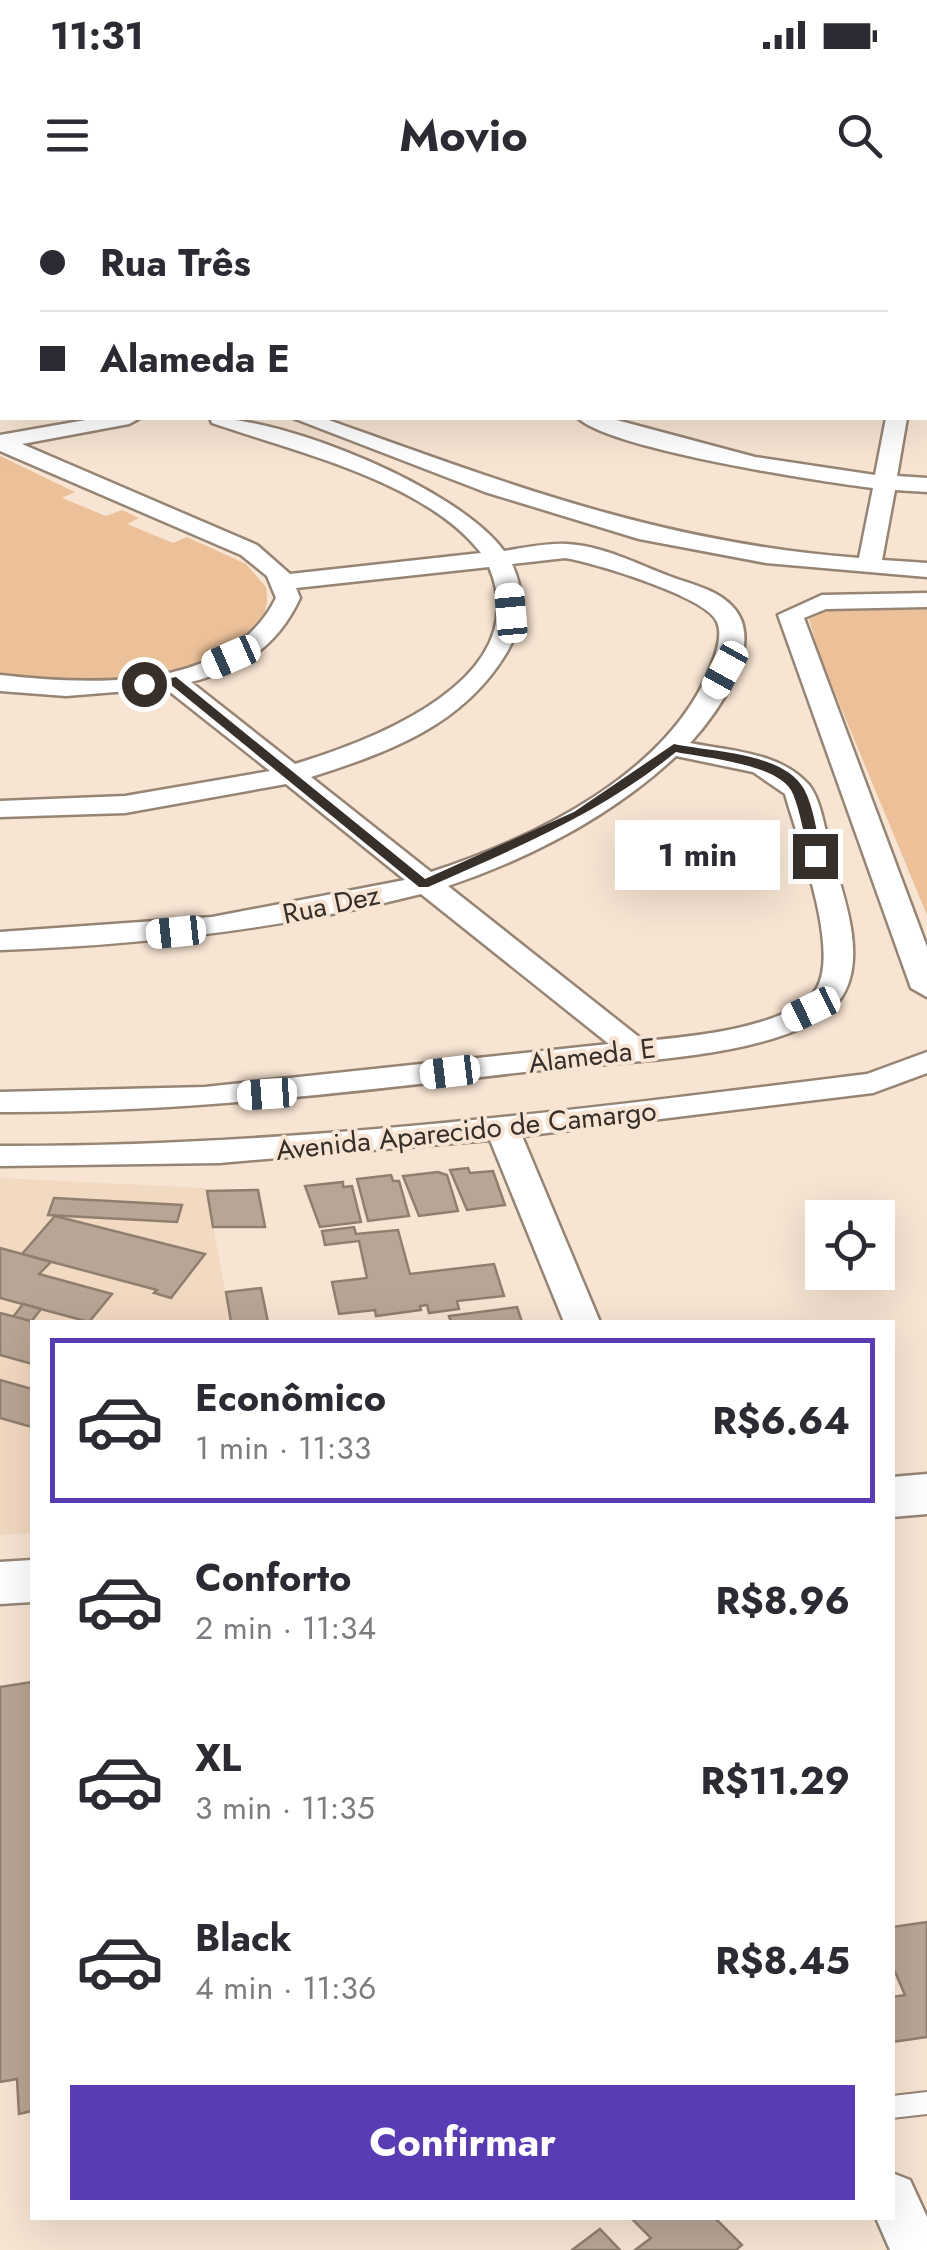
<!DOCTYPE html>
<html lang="pt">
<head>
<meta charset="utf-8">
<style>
  :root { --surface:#fff; --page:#f2f2f3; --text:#2b2b33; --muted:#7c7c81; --line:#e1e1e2; --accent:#593cb4 }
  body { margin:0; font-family:Jost,sans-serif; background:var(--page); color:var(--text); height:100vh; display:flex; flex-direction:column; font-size:38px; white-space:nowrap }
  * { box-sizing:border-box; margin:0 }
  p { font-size:32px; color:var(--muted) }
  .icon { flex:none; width:55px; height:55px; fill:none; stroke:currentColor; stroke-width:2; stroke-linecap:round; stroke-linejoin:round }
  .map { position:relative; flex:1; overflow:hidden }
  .drawer { position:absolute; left:30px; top:1120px; width:865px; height:900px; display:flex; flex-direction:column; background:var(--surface); border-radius:0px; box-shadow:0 10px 40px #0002 }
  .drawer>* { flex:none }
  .banner { position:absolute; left:0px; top:0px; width:928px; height:220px; box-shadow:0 10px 40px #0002; display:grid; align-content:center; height:220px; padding:0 40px; background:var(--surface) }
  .tools { position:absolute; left:805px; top:1000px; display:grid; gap:20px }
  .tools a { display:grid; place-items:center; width:90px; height:90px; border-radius:0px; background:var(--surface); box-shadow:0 10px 40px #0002; font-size:50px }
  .end { position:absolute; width:45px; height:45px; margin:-22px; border:12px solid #372f29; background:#fff; box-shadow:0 0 0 5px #fff }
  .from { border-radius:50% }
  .bubble { position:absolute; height:70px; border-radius:0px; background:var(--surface); box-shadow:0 10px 40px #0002; font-size:32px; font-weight:700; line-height:70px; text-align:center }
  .car { position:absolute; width:30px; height:60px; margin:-30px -15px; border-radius:12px; box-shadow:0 0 8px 2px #0007; background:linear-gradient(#fff 24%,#345 0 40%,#fff 0 76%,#345 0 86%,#fff 0) }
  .banner b { display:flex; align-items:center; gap:35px; height:95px; font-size:38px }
  .banner b+b { border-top:2px solid var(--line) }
  .banner i { width:25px; height:25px; background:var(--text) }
  ul { padding:18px 0 0; list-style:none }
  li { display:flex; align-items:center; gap:30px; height:165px; margin:0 20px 15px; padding:0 20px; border:5px solid transparent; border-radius:0px }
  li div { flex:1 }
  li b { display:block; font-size:38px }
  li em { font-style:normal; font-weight:700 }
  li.selected { border-color:var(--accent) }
  li>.icon { width:90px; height:90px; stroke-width:1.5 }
  .button { display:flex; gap:20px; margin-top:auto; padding:20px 40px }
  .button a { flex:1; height:115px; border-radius:0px; background:var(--accent); color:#fff; font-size:40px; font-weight:700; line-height:115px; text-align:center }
  .status { display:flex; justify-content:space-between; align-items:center; height:70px; padding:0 50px; background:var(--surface); direction:ltr }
  .status svg { height:28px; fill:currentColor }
  header { display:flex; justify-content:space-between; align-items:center; height:130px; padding:0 40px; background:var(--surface); font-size:45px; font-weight:700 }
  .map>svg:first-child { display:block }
  .built { fill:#f2d9c2 }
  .green { fill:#ecc19a }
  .building { fill:#b8a595; stroke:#907f6f; stroke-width:2.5 }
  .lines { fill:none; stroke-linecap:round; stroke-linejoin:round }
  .lane-casing { stroke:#968575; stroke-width:4 }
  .street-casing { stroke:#968575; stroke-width:5 }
  .secondary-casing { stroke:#968575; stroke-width:5 }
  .lane { fill:#fff; fill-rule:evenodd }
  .street { fill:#fff; fill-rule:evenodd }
  .secondary { fill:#fff; fill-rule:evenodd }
  .route { fill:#372f29 }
  .labels { text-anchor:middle; stroke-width:8; stroke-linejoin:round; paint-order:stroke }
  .street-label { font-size:28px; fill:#372f29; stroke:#f7e4d3 }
</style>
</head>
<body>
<div class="status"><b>11:31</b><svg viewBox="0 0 49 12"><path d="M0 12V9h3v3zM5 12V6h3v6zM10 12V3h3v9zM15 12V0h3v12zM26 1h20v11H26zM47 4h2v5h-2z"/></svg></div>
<header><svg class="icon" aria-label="menu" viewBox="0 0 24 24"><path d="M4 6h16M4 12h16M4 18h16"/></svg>Movio<svg class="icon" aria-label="search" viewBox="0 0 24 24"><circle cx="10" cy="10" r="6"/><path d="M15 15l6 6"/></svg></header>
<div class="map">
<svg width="927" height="2050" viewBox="0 0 927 2050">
  <rect width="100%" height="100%" fill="#f7e4d3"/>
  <path class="built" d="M0,978L206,988L231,1122H32V1333L0,1335Z"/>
  <g class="green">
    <path d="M0,256L75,292L62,298L106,316L122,310L139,318L127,324L173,343L187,337L246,364L266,387C279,451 170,478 123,483C83,488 40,481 0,480Z"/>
    <path d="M927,409V715L820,457L809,419L827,411Z"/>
  </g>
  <g class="building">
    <path d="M468,968L470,973L493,971L505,1005L467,1010L450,970Z"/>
    <path d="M438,972L447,975L458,1011L419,1016L403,976Z"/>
    <path d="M391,975L393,981H399L409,1016L368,1021L357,979Z"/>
    <path d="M343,982V987L352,986L361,1022L320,1027L305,986Z"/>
    <path d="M258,990L265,1027H213L207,991Z"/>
    <path d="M54,998L182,1005L177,1022L48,1015Z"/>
    <path d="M55,1016L205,1054L171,1098L154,1093L157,1090L22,1054Z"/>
    <path d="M354,1027L356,1034L398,1030L410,1074L494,1064L504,1096L457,1101L459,1109L429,1113L427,1105L420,1106L421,1110L376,1116L375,1110L339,1114L332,1082L367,1078L359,1041L325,1045L322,1031Z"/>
    <path d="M0,1048L51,1062L39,1074L112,1094L89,1122L0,1098Z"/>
    <path d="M261,1088L268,1122H231L226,1092Z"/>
    <path d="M23,1104L41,1109L31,1122L13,1117Z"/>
    <path d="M517,1107L522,1122H451L449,1116Z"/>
    <path d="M0,1113L35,1122L32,1164L0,1155Z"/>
    <path d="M0,1180L32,1189V1227L0,1218Z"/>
    <path d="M32,1482V1911L19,1914L17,1879L0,1882V1487Z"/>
    <path d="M927,1722V1837L892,1842V1797L905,1795L892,1765V1727Z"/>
    <path d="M631,2018H715L742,2045L736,2050H635L651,2038Z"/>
    <path d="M600,2029L620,2050H572Z"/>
  </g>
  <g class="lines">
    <defs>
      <path id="lane" d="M927,1892V1914L892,1918V1896Z"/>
      <g id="street">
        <path d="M545,0H566L567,2H547Z"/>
        <path d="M815,0H834L835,2H817Z"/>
        <rect x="925" y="20" width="2" height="10"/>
        <path d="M0,50L2,51V62H0Z"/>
        <rect x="925" y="76" width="2" height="12"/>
        <rect x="925" y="137" width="2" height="12"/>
        <rect x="925" y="205" width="2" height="12"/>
        <path d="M97,218H140L129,224L22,244L257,345L290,374L481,353C425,281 296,252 212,223L210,218C286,218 458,288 504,351C524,348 546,343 566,344C601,345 637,364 669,376C690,384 716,389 732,406C768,443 717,514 690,543C730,551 780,552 809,585C822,601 826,637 832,657C845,699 869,764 838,802C790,860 614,861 541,870C361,891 182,913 0,912V892L205,887L609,844L421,694C283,729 143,745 0,750V732L212,717L405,680L286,584L125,613L0,617V601L125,596L270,571L165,488L66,496L0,491V475C90,485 229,493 276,398L267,376L241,355L0,251V235ZM565,358C592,362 708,397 717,422C723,435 716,454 711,466C669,574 535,638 431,672L311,577C389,552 463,526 507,452C524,423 526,395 512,364ZM489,367C537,479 374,540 295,564L191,482C243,468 277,447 300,398L296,388ZM676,556L753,572L785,594C797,638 840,747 817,788C793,828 686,837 644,841L448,686C530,658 612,616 676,556Z"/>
        <path d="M293,218H323C508,284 660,343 859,358L873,288C821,282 610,249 578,218H609L755,257L875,275L886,218H907L897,276L927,278V292L895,290L882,360L927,363V377L766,363L639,339L485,292Z"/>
        <path d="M927,393V407L826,409L804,418L927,747V797L911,788L778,415L822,395Z"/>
        <path d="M927,852V873L873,893L522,936L600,1122H564L490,940L219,963L0,966V946C292,947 578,910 867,874Z"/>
        <path d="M892,1973L910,1980L927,2017V2050H890L876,2018H892Z"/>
      </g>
      <g id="secondary">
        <path d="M141,0H167V2H142Z"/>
        <path d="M927,1274V1314L892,1317V1277Z"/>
        <path d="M32,1360V1402L0,1404V1362Z"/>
      </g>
    </defs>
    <use href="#lane" class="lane-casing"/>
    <use href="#street" class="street-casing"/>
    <use href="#secondary" class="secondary-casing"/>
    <use href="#lane" class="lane"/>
    <use href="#street" class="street"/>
    <use href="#secondary" class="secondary"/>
  </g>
  <path class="route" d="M176,477L425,679L574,612L674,544C710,552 783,552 804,589C814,607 817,636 822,656L815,661L809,656C804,636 801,614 793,594C781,564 706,558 676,552C601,613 516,648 428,687H419L170,484L144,488L138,484Z"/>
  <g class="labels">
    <g class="street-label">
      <text transform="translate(331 704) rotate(-12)" y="10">Rua Dez</text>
      <text transform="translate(592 855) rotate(-7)" y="10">Alameda E</text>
      <text transform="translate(466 930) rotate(-6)" y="10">Avenida Aparecido de Camargo</text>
    </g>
  </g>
</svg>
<div class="tools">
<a><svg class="icon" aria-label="locate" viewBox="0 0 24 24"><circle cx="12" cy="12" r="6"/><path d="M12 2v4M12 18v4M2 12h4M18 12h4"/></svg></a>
</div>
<i class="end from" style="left:144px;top:484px"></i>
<i class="end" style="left:815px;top:656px"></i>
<div class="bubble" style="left:615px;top:620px;width:165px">1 min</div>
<i class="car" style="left:511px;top:413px;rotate:355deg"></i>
<i class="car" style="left:231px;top:457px;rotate:246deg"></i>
<i class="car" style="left:725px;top:470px;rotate:209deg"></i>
<i class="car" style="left:176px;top:732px;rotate:264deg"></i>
<i class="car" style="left:811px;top:809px;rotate:244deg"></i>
<i class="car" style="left:450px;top:872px;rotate:263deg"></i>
<i class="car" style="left:267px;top:894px;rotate:266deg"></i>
<div class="banner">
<b><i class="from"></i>Rua Três</b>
<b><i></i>Alameda E</b>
</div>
<section class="drawer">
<ul>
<li class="selected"><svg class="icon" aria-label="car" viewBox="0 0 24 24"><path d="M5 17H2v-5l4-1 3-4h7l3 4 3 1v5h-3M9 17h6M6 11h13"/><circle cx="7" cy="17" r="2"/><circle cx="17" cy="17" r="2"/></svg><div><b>Econômico</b><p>1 min · 11:33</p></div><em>R$6.64</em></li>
<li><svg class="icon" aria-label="car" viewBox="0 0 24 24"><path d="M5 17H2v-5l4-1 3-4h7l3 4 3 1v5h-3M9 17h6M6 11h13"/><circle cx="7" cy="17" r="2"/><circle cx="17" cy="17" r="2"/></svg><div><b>Conforto</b><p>2 min · 11:34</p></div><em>R$8.96</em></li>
<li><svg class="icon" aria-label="car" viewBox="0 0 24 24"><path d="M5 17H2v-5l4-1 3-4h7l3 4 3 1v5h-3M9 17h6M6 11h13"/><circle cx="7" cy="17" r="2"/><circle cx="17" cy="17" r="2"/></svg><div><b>XL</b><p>3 min · 11:35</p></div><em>R$11.29</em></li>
<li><svg class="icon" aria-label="car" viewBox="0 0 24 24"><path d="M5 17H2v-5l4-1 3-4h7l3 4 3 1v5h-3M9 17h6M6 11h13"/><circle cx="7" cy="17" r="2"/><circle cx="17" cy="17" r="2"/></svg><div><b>Black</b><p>4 min · 11:36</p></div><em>R$8.45</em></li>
</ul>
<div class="button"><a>Confirmar</a></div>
</section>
</div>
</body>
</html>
